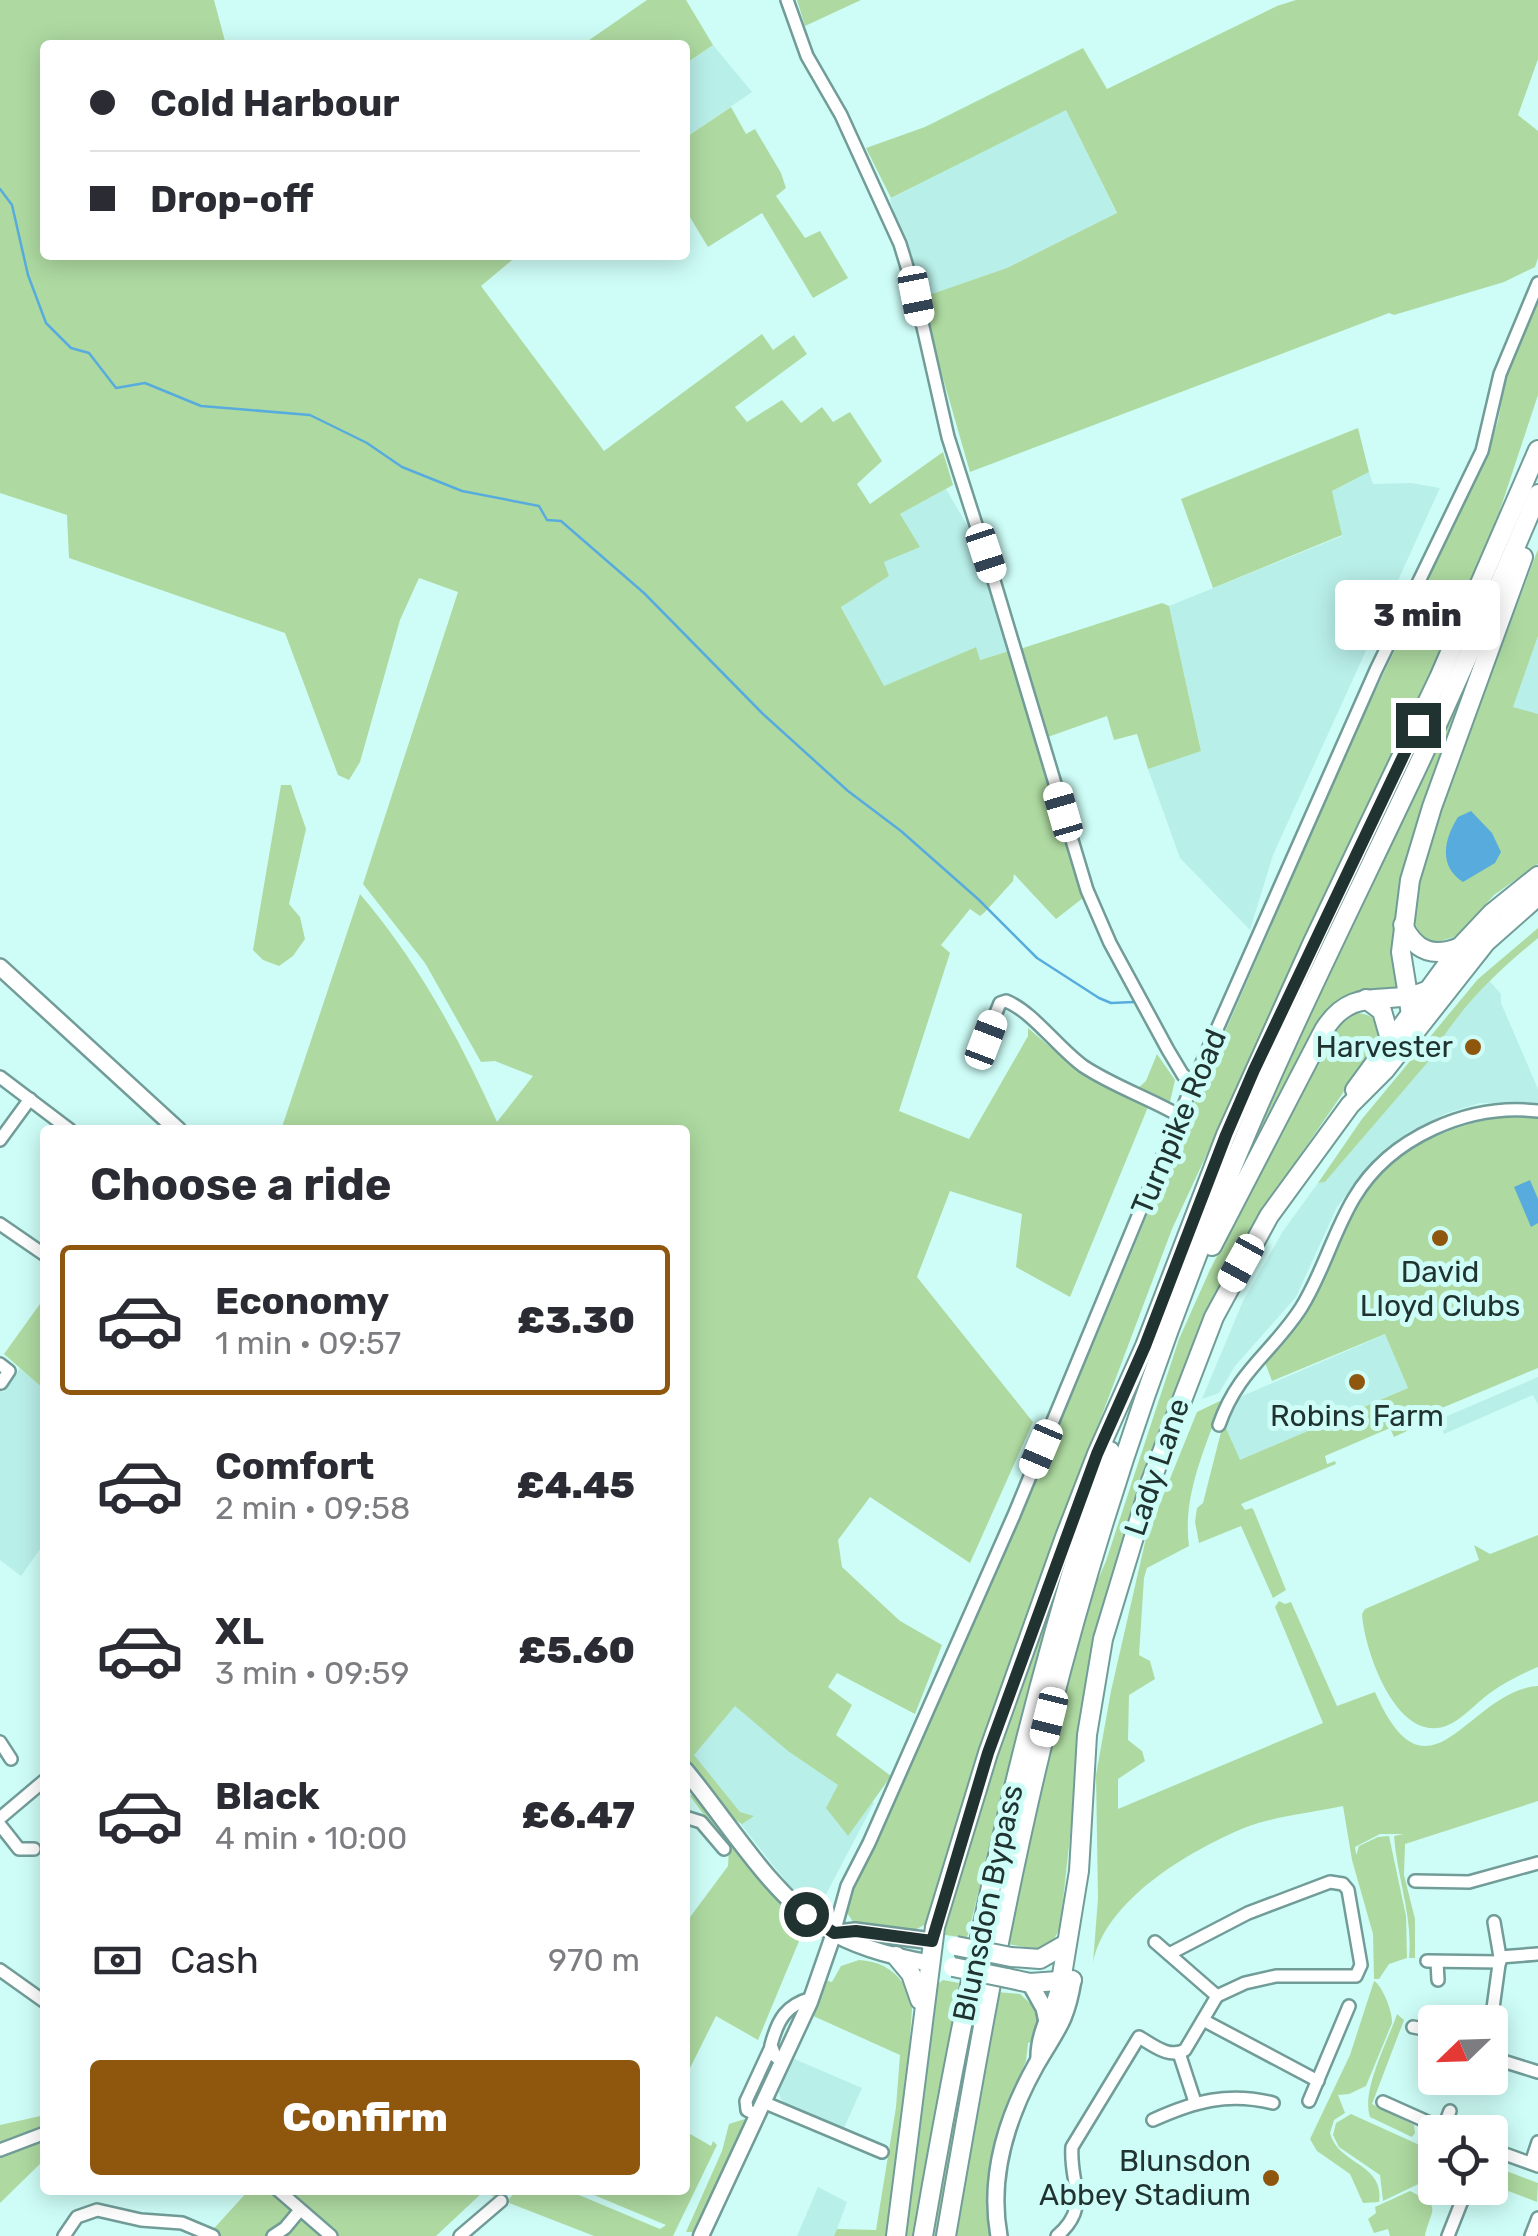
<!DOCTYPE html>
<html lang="en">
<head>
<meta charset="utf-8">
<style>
  :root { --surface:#fff; --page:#f2f2f3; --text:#2b2b33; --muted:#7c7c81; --line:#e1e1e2; --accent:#8e570d }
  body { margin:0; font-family:Rubik,sans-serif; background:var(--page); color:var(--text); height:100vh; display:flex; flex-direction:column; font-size:38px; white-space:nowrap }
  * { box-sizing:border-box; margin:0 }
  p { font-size:32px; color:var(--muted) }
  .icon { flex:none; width:55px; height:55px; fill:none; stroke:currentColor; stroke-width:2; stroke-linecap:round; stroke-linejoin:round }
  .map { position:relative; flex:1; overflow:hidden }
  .panel { position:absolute; left:40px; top:1125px; width:650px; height:1070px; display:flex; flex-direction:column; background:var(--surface); border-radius:10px; box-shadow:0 5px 25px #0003 }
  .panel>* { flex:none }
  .top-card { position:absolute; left:40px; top:40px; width:650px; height:220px; border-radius:10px; box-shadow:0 5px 25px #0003; display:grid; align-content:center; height:220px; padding:0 50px; background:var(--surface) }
  .needle { width:65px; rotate:247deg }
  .buttons { position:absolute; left:1418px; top:2005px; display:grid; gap:20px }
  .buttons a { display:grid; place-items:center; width:90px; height:90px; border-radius:10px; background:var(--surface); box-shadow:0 5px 25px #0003; font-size:50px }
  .end { position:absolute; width:45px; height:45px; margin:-22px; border:12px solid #203331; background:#fff; box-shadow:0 0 0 5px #fff }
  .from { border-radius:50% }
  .bubble { position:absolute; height:70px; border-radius:10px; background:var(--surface); box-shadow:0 5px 25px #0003; font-size:32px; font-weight:800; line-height:70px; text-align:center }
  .car { position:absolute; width:30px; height:60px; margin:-30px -15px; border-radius:12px; box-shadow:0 0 8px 2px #0007; background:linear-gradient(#fff 24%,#345 0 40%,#fff 0 76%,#345 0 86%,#fff 0) }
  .top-card b { display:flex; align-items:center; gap:35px; height:95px; font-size:38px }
  .top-card b+b { border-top:2px solid var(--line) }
  .top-card i { width:25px; height:25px; background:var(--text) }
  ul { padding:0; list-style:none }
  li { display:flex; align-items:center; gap:30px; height:150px; margin:0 20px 15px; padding:0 30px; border:5px solid transparent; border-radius:10px }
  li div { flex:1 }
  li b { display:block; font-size:38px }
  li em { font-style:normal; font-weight:800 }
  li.current { border-color:var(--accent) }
  li>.icon { width:90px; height:90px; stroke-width:1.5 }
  h2 { padding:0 50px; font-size:45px; line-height:120px }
  .pay { display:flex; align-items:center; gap:25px; height:110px; padding:0 50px; font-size:38px }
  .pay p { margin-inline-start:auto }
  .cta { display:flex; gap:20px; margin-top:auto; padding:20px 50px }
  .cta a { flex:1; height:115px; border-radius:10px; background:var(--accent); color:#fff; font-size:40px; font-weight:800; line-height:115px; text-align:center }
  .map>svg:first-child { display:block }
  .built { fill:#b9efe9 }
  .green { fill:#aedaa1 }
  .water { fill:#58acdd }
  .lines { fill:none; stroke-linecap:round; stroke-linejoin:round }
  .stream { stroke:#58acdd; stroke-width:2.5 }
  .minor-casing { stroke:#719c98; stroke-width:16 }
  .tertiary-casing { stroke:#719c98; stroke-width:19 }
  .secondary-casing { stroke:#719c98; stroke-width:20 }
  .primary-casing { stroke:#719c98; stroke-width:22 }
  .trunk-casing { stroke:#719c98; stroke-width:22 }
  .minor { stroke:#fff; stroke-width:11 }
  .tertiary { stroke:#fff; stroke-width:14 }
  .secondary { stroke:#fff; stroke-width:15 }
  .primary { stroke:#fff; stroke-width:18 }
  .trunk { stroke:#fff; stroke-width:18 }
  .primary-bridge-casing { stroke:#719c98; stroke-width:22; stroke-linecap:butt }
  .primary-bridge { stroke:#fff; stroke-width:18 }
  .route { stroke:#203331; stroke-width:12 }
  .poi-dot { fill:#8e570d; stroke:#cefdf7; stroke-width:4 }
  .labels { text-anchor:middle; stroke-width:10; stroke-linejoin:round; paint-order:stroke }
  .poi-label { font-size:30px; fill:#203331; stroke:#cefdf7; text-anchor:end }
  .street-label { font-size:30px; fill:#203331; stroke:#cefdf7 }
</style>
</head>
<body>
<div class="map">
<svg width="1538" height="2236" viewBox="0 0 1538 2236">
  <rect width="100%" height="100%" fill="#cefdf7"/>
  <g class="built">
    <path d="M713,45L752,92L685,138V64Z"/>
    <path d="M1066,109L1117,214L1007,268L920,298L890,199Z"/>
    <path d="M1369,472L1373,484L1411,483L1440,488L1273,855L1250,930L1180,858L1148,769L1201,750L1169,606L1342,536L1332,491Z"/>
    <path d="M946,489L974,537L1009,651L979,660L975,647L884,687L841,606L889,576L884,562L919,547L900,514Z"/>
    <path d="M1538,636V766L1506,726Z"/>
    <path d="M1488,979L1501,994V1003L1538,1089V1103H1480L1447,1113L1408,1132L1374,1159L1337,1207L1296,1297L1235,1366L1219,1393L1202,1399L1243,1301L1283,1231L1318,1183L1325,1182L1434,1055L1441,1051L1438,1045L1454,1019Z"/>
    <path d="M1386,1334L1408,1388L1239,1461L1225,1426L1240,1397Z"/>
    <path d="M20,1368L45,1390V1542L21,1576L0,1560V1390L4,1392Z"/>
    <path d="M1538,1377V1405L1533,1395L1444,1434L1438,1420Z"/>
    <path d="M701,1671L874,1803L822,1902L805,1899L787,1883L685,1753Z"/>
    <path d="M792,2058L862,2088L843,2130L786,2105L781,2099L778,2090Z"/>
    <path d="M818,2187L847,2202L837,2229L834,2236H797Z"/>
  </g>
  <g class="green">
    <path d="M0,0H214L226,45H45V255H518L481,286L604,451L762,334L773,350L794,335L807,354L735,407L747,422L782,400L801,423L822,407L833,422L850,412L882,461L857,484L870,504L943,452L953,485L900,514L920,547L884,562L889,576L841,607L884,686L976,647L980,660L1009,651L1083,898L1056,919L1014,874L1013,881L985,912L980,916L970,909L941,945L950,953L899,1111L969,1139L1028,1036V1028L1082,1074L1148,1107L1070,1297L1016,1267L1022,1214L950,1191L917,1277L1033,1422L970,1563L870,1497L838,1540L842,1567L900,1621L942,1645L915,1714L837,1673L828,1687L852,1705L836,1735L891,1776L848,1836L826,1808L838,1785L788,1751L735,1706L694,1755L740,1812L754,1816L742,1824L734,1819L685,1762V1130H281L360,894C419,963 460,1040 497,1122L533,1076L495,1061L481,1062L425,963L363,884L458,592L419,578L400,620L360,762L349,780L338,775L285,633L69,558L67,515L0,493Z"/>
    <path d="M647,0H686L713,45L685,64V45H582Z"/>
    <path d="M797,0H861L805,26Z"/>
    <path d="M1296,0H1538V59L1518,115L1538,131V258L1535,267L1504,282L1394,315L1389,313L970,472L920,298L1007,268L1117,213L1066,110L891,198L866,148L925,127L1083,48L1107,89L1277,6Z"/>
    <path d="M731,107L746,134L755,129L781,173L786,188L776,196L805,238L820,231L848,278L813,298L762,213L708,247L685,209V138Z"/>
    <path d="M1538,298V395L1497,519L1444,644L1172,1229L1062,1521L977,1761L926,1924L915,1930L853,1922L846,1911L848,1898L1028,1500L1200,1089L1319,817L1321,806L1487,455L1498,421L1506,377Z"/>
    <path d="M1358,428L1369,472L1332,491L1342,535L1213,588L1181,499Z"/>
    <path d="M1538,549V636L1513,707L1538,714V864L1494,895L1457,936L1434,943C1402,928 1416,895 1420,867Z"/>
    <path d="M1162,603L1169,606L1201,751L1148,769L1137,734L1114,740L1107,716L1045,738L1020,649Z"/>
    <path d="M1479,655L1414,841L1401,992C1372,989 1350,987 1329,1009L1246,1158L1310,1004L1474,656Z"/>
    <path d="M281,785H291L306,829L289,904L300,917L305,939L293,956L279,966L263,960L253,950Z"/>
    <path d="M1538,928V938C1498,971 1466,1001 1438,1045L1442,1050L1434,1055L1325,1182L1318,1183L1362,1119L1478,979Z"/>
    <path d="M1354,1013C1369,1013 1377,1018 1382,1033L1380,1039L1272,1196L1236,1258L1214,1300L1130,1524L1088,1671L1060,1928L1054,1939L1038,1949L1007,1944L1004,1943L1087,1604L1106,1561L1179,1339L1209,1272L1322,1047L1344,1017Z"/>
    <path d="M1157,1054L1175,1080L1170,1102L1138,1088L1146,1081Z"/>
    <path d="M1502,1117L1538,1118V1368L1437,1410L1433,1419L1394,1437L1390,1428L1325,1456L1327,1464L1335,1461L1336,1464L1241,1504L1245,1510L1252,1508L1254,1511L1286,1590L1273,1598L1241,1526L1199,1543L1195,1522L1197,1508L1203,1503L1222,1428L1225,1426L1240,1460L1408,1388L1385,1334L1272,1381L1264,1360C1282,1339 1302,1318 1316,1293C1332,1263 1343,1231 1359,1202C1388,1152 1448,1125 1502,1117Z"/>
    <path d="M45,1297V1390L4,1354Z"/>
    <path d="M1222,1400C1206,1447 1182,1495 1189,1546L1147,1568L1144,1578L1139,1655L1150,1661L1155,1679L1129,1695L1128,1740L1142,1751L1145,1761L1118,1779V1809L1323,1723L1275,1607L1279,1601L1285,1604L1291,1602L1337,1706L1375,1692C1429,1815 1468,1690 1538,1686V1801L1405,1844L1404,1875L1415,1919V1958H1409C1413,1916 1397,1878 1394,1836L1404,1834H1380L1355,1847L1360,1876L1356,1856L1359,1846L1378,1837L1389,1836L1406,1916L1407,1958L1389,1964L1379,1979H1374L1373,1934L1352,1860L1343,1806C1311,1813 1274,1816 1244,1828C1189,1851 1105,1900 1093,1963L1098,1898L1096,1775L1111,1691L1146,1538L1197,1412Z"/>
    <path d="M1538,1535V1667C1521,1674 1504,1683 1490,1693C1476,1703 1462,1720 1446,1726C1396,1744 1364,1649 1362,1614L1365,1609L1479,1560L1474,1545L1490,1554Z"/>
    <path d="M1068,1553L1007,1778L967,1938L945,1935L942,1931L1000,1742Z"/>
    <path d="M694,1792L745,1857L752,1873C773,1883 795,1911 802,1934L758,2040L716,2016L685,2078V1924L728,1866L729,1848L690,1796Z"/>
    <path d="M859,1960C878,1961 892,1968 903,1983L909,1981L913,1994L908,2068L887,2236H834L837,2229L876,2230L896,2107L900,2055L811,2015L825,1980L832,1982L841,1966Z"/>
    <path d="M943,1980L959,1983L914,2236H904L935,1986Z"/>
    <path d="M1374,1981C1382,1985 1393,2012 1392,2023L1366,2086L1349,2094L1338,2095L1345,2113L1334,2120L1330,2133C1338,2165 1385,2163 1379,2202L1363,2203L1350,2174L1317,2151L1310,2139L1350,2055Z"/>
    <path d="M975,1986L981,1987L939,2236H934Z"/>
    <path d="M996,1992L1020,1994L1033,2006L1037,2004L1041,2017L1035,2041L1028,2043L1026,2061C996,2132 988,2158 994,2236H953Z"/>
    <path d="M1397,2014L1404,2020L1372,2104L1414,2125L1415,2133L1412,2137L1370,2117C1361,2090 1388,2041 1397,2014Z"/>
    <path d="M1351,2114L1435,2152V2176L1383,2201L1380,2175L1339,2147L1333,2135L1336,2123Z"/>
    <path d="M45,2115V2159L0,2203V2125Z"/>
    <path d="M748,2118L695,2232H686L722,2151L729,2124Z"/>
    <path d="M685,2131L711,2146L713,2141L717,2145L673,2236H594L507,2202L516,2190H567L660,2229L666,2225L582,2190H685Z"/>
    <path d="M1493,2166L1538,2183L1537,2202L1490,2184V2169Z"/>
    <path d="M249,2190H506L500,2199L483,2192L436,2236H207Z"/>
    <path d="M1410,2191C1443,2208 1432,2206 1425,2236H1390L1388,2229L1374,2233L1368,2219L1376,2213L1375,2207Z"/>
  </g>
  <g class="water">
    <path d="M1471,811L1492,833L1501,852L1495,863L1463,882C1438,866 1444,839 1458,817Z"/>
    <path d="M1530,1180L1538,1199V1223L1531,1227L1514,1187Z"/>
  </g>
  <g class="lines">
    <path class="stream" d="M0,189L12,205L28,275L46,323L71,348L89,353L116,388L145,383L201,406L310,415L367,443L402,467L462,491L539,506L547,520L561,521L644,593L763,714L848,791L901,831L978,899L1037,958L1099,998L1111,1003L1134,1002"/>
    <defs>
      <g id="minor">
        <path d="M787,0L807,56L841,115L900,244L916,296L948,437L995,584L1087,890L1110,943L1168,1050L1183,1075L1194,1081"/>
        <path d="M985,1040L1000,1003L1006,1001C1032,1011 1058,1048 1083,1066C1113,1086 1149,1098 1180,1116"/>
        <path d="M0,1077L70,1130"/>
        <path d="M0,1140L30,1099"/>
        <path d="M0,1224L45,1255"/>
        <path d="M0,1364L9,1371L1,1383"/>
        <path d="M1219,1425C1238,1370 1272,1353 1301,1308C1323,1273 1333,1233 1354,1198C1390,1137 1469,1103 1538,1111"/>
        <path d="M0,1742L11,1759"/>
        <path d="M685,1817L701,1822L724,1849"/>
        <path d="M0,1818L45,1780"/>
        <path d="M0,1825L19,1849H34"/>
        <path d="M1415,1881L1469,1882L1538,1863"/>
        <path d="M834,1933L847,1886L869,1843L1014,1515L1194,1081L1376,670L1482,451L1500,374L1538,283"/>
        <path d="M1169,1954L1248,1913L1330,1882L1343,1884L1348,1890L1361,1965L1356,1976H1276L1245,1983L1217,1996"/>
        <path d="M1500,1957L1538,1954"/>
        <path d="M1427,1961L1500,1962"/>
        <path d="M1437,1962L1438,1980"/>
        <path d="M0,1970L45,2002"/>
        <path d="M1203,2020L1318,2081"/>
        <path d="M1413,2027L1435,2031"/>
        <path d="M1490,2030L1500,1957L1494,1922"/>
        <path d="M1179,2053L1195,2102"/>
        <path d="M1490,2057L1538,2072"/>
        <path d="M782,2062L775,2056L771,2045C778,2019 786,2005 812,1998"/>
        <path d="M1309,2101L1349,2006"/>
        <path d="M763,2102L882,2152"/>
        <path d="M1383,2102L1450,2132"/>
        <path d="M757,2115L747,2110L746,2101L771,2047"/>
        <path d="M1153,2120C1195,2101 1228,2092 1273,2103"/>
        <path d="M1443,2129L1450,2111"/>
        <path d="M0,2150L45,2133"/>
        <path d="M1490,2154L1502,2153L1538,2166"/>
        <path d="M1531,2163L1538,2142"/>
        <path d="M278,2190L331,2236"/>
        <path d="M64,2236L77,2217L97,2210L141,2220L182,2223L213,2236"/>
        <path d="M273,2236L285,2228L300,2210"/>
        <path d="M460,2236L501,2201"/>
        <path d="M1057,2236C1092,2206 1069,2184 1072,2147L1139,2037C1153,2045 1169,2059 1185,2050L1217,1996L1155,1942"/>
        <path d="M1448,2236L1467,2188"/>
        <path d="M1531,2236L1538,2218"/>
      </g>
      <path id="tertiary" d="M701,2236L810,2002L834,1933"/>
      <g id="secondary">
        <path d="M0,967L178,1130"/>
        <path d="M685,1770C727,1820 770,1894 825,1928C855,1947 894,1957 929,1963"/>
        <path d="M838,1933L855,1931L932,1941"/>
        <path d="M1030,1983L1044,2008L1047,2022"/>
        <path d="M1039,2059C1038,2029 1058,2004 1062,1975"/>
        <path d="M999,2236C988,2176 1007,2117 1036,2065C1056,2030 1066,2023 1073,1980"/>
      </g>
      <g id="primary">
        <path d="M1355,1090L1460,947L1492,913L1538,876"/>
        <path d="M1011,1957L1040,1959L1066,1944"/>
        <path d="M1062,1975L1079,1871L1087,1735L1103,1639L1151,1481L1214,1317L1269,1216L1350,1105L1385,1070L1486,942L1538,896"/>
        <path d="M1007,1978L1030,1983L1072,1980"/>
      </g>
      <g id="trunk">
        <path d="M1403,925C1415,951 1433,958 1460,947"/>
        <path d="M1366,999L1382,1011L1390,1039"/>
        <path d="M1414,1033L1401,952L1410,880L1432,807L1523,557"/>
        <path d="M1212,1246L1324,1030C1353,983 1388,1008 1429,990C1448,982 1460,963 1478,952"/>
        <path d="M896,1956L911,1974L920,2000"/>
        <path d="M896,2236L935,1927L988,1753L1065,1537L1097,1454L1145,1346L1226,1135L1313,942L1439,678L1538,450"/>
        <path d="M923,2236C969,1970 1024,1708 1110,1451"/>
        <path d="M946,2236C976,2062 1006,1888 1049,1717C1093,1543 1150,1371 1217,1205C1273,1063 1341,928 1406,791C1453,693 1496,593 1538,494"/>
      </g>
    </defs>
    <use href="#minor" class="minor-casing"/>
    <use href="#tertiary" class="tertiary-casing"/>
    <use href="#secondary" class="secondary-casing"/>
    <use href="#primary" class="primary-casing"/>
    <use href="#trunk" class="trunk-casing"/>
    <use href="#minor" class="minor"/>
    <use href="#tertiary" class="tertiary"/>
    <use href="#secondary" class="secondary"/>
    <use href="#primary" class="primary"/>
    <use href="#trunk" class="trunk"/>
    <defs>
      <g id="primary-bridge">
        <path d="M956,1946L1011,1957"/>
        <path d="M953,1967L1007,1978"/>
      </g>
    </defs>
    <use href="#primary-bridge" class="primary-bridge-casing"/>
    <use href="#primary-bridge" class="primary-bridge"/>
  </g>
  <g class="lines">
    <path class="route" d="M806,1914L834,1933L856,1931L932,1941L988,1753L1097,1454L1145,1346L1226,1135L1254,1070L1418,725"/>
  </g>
  <g class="poi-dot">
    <circle cx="1473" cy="1047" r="10"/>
    <circle cx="1440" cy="1238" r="10"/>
    <circle cx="1357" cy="1382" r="10"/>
    <circle cx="1271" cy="2178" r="10"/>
  </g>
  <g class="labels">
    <g class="poi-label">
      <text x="1453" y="1057">Harvester</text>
      <text x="1440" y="1282" text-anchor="middle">David<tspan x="1440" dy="34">Lloyd Clubs</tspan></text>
      <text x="1357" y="1426" text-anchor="middle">Robins Farm</text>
      <text x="1251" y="2171">Blunsdon<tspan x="1251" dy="34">Abbey Stadium</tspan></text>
    </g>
    <g class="street-label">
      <text transform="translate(1179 1122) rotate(-67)" y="10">Turnpike Road</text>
      <text transform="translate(1157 1467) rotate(-71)" y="10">Lady Lane</text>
      <text transform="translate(988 1903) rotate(-78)" y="10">Blunsdon Bypass</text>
    </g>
  </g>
</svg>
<div class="buttons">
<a><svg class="needle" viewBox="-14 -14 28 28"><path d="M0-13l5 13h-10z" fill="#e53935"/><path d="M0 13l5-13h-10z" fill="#7c7c81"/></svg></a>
<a><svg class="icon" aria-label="locate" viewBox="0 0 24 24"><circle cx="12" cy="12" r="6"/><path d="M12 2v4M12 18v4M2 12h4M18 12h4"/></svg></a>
</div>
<i class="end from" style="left:806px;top:1914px"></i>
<i class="end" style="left:1418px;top:725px"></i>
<div class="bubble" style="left:1335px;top:580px;width:165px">3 min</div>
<i class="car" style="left:916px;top:296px;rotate:169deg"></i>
<i class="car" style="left:986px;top:553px;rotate:162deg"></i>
<i class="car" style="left:1063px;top:812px;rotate:344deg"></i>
<i class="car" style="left:986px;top:1040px;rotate:21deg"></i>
<i class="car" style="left:1241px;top:1263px;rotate:209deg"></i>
<i class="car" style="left:1041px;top:1449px;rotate:203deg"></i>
<i class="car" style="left:1049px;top:1717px;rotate:194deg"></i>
<div class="top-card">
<b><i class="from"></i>Cold Harbour</b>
<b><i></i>Drop-off</b>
</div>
<section class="panel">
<h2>Choose a ride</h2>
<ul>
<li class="current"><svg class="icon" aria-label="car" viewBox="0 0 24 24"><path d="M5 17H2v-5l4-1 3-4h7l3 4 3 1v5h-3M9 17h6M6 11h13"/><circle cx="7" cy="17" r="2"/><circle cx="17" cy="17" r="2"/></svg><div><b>Economy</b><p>1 min · 09:57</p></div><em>£3.30</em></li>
<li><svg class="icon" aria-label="car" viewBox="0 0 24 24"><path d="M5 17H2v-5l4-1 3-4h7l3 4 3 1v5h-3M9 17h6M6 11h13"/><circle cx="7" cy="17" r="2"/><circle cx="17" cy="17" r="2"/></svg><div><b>Comfort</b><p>2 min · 09:58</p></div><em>£4.45</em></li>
<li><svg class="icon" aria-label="car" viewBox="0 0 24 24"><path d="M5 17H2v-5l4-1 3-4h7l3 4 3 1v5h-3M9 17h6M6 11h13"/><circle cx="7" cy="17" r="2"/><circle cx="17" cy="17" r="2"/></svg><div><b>XL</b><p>3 min · 09:59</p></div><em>£5.60</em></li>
<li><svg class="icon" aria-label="car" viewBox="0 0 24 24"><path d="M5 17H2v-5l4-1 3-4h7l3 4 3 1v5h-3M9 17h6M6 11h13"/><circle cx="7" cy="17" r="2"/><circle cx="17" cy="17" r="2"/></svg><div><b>Black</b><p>4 min · 10:00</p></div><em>£6.47</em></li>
</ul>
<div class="pay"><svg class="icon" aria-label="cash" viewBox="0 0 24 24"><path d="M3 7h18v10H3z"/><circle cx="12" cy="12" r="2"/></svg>Cash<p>970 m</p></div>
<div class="cta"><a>Confirm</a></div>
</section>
</div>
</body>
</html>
